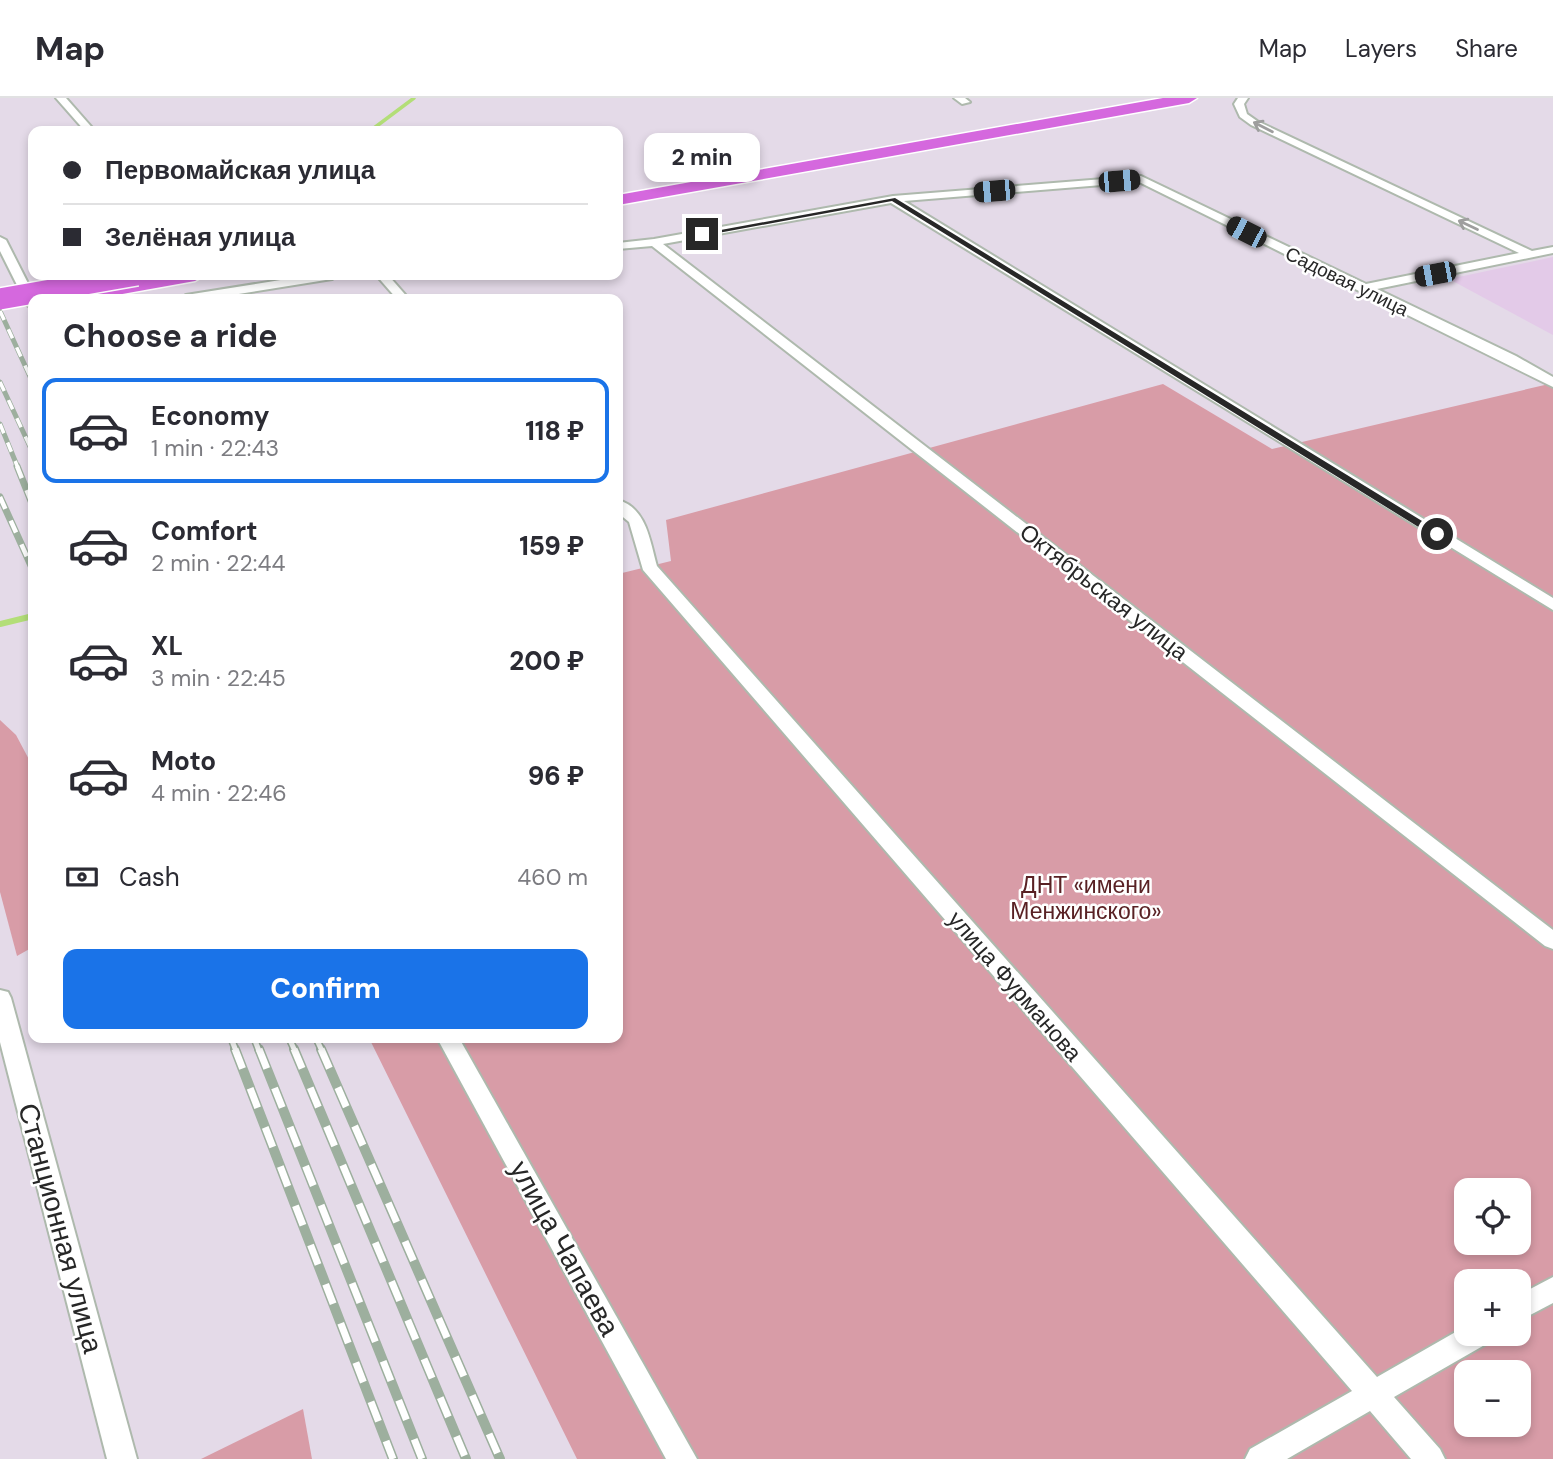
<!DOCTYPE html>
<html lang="en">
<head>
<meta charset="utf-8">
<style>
  :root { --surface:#fff; --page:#f2f2f3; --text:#2b2b33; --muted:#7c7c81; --line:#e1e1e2; --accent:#1a73e8 }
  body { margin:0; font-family:"DM Sans",sans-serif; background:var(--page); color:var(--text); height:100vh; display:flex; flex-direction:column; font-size:26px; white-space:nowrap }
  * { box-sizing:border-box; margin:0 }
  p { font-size:23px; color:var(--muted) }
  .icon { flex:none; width:38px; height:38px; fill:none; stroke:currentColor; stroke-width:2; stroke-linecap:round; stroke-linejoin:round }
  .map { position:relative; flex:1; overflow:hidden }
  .side { position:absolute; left:28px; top:196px; width:595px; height:749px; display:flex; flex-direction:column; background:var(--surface); border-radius:14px; box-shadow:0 4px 10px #0003 }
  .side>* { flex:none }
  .hud { position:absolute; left:28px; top:28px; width:595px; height:154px; border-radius:14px; box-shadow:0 4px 10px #0003; display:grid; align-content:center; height:154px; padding:0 35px; background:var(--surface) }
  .controls { position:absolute; left:1454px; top:1080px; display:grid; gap:14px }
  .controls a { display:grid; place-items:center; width:77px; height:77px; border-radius:14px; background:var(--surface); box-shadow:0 4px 10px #0003; font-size:35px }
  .end { position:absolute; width:32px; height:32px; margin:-16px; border:9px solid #272727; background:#fff; box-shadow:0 0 0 4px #fff }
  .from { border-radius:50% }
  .bubble { position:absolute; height:49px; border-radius:14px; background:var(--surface); box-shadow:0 4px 10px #0003; font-size:23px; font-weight:800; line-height:49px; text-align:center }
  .car { position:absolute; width:21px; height:42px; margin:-21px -10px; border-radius:9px; box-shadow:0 0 5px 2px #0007; background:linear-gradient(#222 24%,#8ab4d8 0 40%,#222 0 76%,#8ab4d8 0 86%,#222 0) }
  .hud b { display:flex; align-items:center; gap:24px; height:66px; font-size:26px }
  .hud b+b { border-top:2px solid var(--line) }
  .hud i { width:18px; height:18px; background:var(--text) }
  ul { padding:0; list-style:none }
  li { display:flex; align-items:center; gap:21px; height:105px; margin:0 14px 10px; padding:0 21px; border:4px solid transparent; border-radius:14px }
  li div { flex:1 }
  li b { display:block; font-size:26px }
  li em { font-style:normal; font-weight:800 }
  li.active { border-color:var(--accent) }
  li>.icon { width:63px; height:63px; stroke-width:1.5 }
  h2 { padding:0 35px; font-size:32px; line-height:84px }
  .pay { display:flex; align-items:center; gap:18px; height:77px; padding:0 35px; font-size:26px }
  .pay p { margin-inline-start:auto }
  .primary-button { display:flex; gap:14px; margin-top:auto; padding:14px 35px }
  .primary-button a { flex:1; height:80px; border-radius:14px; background:var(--accent); color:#fff; font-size:28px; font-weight:800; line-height:80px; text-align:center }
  header { display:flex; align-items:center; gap:42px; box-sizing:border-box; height:98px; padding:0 35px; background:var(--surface); border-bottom:2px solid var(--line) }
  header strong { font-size:33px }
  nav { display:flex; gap:38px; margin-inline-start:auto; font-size:24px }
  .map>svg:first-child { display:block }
  .education { fill:#e3cae8 }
  .green { fill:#d89ca7; fill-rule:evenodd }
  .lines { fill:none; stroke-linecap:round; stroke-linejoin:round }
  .stream-far1 { stroke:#b3de78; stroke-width:3.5 }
  .stream { stroke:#b3de78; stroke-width:6 }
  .minor-casing { stroke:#aeb9ad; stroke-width:4 }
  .primary-casing { stroke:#fff; stroke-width:3 }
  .minor { fill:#fff; fill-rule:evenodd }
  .primary { fill:#d568de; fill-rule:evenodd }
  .rail-far3-casing { stroke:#9daf9e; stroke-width:5 }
  .rail-far2-casing { stroke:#9daf9e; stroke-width:7 }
  .rail-far1-casing { stroke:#9daf9e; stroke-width:8 }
  .rail-casing { stroke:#9daf9e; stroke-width:10 }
  .rail-far3 { stroke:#fff; stroke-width:3.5; stroke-dasharray:10; stroke-linecap:butt }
  .rail-far2 { stroke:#fff; stroke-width:4.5; stroke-dasharray:13; stroke-linecap:butt }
  .rail-far1 { stroke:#fff; stroke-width:5; stroke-dasharray:17; stroke-linecap:butt }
  .rail { stroke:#fff; stroke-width:7; stroke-dasharray:21; stroke-linecap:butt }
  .primary-bridge-casing { stroke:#fff; stroke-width:24; stroke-linecap:butt }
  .primary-bridge { stroke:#d568de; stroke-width:21 }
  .oneway { stroke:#9e9e9e }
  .route { fill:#272727 }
  .labels { text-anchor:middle; stroke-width:5; stroke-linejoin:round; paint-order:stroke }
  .far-street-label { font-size:19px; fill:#272727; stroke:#fff }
  .street-label { font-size:23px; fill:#272727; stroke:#fff }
  .park-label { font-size:23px; fill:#592124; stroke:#fff }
  .near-street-label { font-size:28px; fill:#272727; stroke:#fff }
</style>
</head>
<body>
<header>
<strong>Map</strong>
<nav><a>Map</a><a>Layers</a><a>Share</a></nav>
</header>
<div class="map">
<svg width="1553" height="1361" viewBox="0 0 1553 1361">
  <rect width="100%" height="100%" fill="#e4dae8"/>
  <path class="education" d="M1553,159V237L1449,181Z"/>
  <g class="green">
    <path d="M1163,286L1272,351L1549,286L1553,288V1361H577L369,940H618V476L671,463L666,422ZM1466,1092H1519V1144H1466ZM1466,1183H1519V1236H1466ZM1466,1274H1519V1326H1466Z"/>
    <path d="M0,622L16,637L33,669V849L17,858L0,794Z"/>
    <path d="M303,1311L312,1361H201Z"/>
  </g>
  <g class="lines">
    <path class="stream-far1" d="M370,33L414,0"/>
    <path class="stream" d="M0,526L33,518"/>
    <defs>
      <g id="minor">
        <path d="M56,0H66L95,33H85Z"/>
        <path d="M954,0H965L970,4L962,6Z"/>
        <path d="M1238,0H1248L1244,6L1247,16L1257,23L1532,153L1553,149V155L1377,191L1516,258L1553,279V289L1139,84L904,103L1553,500V512L891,105L663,146L1553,832V851L1545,848L652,148L618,151V145L654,141L893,98L1141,78L1366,186L1519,155L1251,27L1240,19L1234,6Z"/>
        <path d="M0,139L6,142L36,201H33V211L27,207L0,153Z"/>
        <path d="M312,177H338L332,181L207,201H180L186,197Z"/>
        <path d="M376,177H388L409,201H397Z"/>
        <path d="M618,402C647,410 650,444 657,468L1377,1279L1466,1228V1236H1491L1488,1245L1394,1299L1440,1351L1445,1361H1411L1370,1313L1287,1361H1245L1250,1351L1352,1293L643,472L629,424L618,415Z"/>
        <path d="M0,892L8,894L11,900L137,1361H107L0,944Z"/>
        <path d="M437,940H459L697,1361H666Z"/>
        <path d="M1553,1179V1205L1519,1223V1197Z"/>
      </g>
      <g id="primary">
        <path d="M1163,0H1197L1189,5L618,107V97Z"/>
        <path d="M164,177H205L195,183L100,200L93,198L90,194L93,190L100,188Z"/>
      </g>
    </defs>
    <use href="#minor" class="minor-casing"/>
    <use href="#primary" class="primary-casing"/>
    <use href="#minor" class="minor"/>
    <use href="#primary" class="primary"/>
    <defs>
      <g id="rail-far3">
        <path d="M0,213L33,285"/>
        <path d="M0,284L33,355"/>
        <path d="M0,326L18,370"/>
      </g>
      <g id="rail-far2">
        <path d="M17,368L33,408"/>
        <path d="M0,399L33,472"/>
      </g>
      <g id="rail-far1">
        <path d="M231,940L236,953"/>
        <path d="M254,940L259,953"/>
        <path d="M289,940L295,953"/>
        <path d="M316,940L322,953"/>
      </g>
      <g id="rail">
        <path d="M235,951L393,1361"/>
        <path d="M259,951L422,1361"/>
        <path d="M294,951L466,1361"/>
        <path d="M321,951L500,1361"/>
      </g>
    </defs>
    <use href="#rail-far3" class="rail-far3-casing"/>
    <use href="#rail-far2" class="rail-far2-casing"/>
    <use href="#rail-far1" class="rail-far1-casing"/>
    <use href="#rail" class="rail-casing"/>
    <use href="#rail-far3" class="rail-far3"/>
    <use href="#rail-far2" class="rail-far2"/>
    <use href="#rail-far1" class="rail-far1"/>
    <use href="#rail" class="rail"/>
    <defs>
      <path id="primary-bridge" d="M0,201L137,177"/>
    </defs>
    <use href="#primary-bridge" class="primary-bridge-casing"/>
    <use href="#primary-bridge" class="primary-bridge"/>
  </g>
  <defs><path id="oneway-shaft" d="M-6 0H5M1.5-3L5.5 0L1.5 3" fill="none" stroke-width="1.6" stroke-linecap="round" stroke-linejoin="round" transform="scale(1.75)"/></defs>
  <g class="oneway">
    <use href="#oneway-shaft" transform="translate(1263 29) rotate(-153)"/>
    <use href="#oneway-shaft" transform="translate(1468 127) rotate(-155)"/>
  </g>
  <path class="route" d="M895,100L1440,434L1441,436L1433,438L892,103L702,138L699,136Z"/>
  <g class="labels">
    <g class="far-street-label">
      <text transform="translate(1347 183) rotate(26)" y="7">Садовая улица</text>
    </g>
    <g class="street-label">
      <text transform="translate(1104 494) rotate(38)" y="8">Октябрьская улица</text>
      <text transform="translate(1015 888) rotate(49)" y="8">улица Фурманова</text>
    </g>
    <g class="park-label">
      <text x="1086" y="795">ДНТ «имени<tspan x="1086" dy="26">Менжинского»</tspan></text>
    </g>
    <g class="near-street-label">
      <text transform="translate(61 1130) rotate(75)" y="10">Станционная улица</text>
      <text transform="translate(565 1150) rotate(61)" y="10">улица Чапаева</text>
    </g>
  </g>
</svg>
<div class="controls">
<a><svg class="icon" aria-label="locate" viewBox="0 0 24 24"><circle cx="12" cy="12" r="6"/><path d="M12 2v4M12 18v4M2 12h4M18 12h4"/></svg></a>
<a>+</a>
<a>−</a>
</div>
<i class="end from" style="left:1437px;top:436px"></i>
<i class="end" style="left:702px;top:136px"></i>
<div class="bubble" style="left:644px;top:35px;width:116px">2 min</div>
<i class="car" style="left:1119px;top:83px;rotate:85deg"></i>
<i class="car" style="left:994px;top:93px;rotate:265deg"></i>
<i class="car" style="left:1246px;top:134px;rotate:297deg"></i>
<i class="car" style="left:1435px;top:176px;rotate:259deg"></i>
<div class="hud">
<b><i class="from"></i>Первомайская улица</b>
<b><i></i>Зелёная улица</b>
</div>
<section class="side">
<h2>Choose a ride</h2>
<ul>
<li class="active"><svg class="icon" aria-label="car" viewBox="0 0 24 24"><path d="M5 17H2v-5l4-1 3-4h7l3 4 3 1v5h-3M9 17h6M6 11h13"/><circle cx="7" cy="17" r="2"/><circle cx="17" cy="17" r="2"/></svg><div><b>Economy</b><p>1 min · 22:43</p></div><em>118 ₽</em></li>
<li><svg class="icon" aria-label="car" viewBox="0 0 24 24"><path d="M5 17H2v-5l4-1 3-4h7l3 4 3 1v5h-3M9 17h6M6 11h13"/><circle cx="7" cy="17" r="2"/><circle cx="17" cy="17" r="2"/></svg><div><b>Comfort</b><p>2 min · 22:44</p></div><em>159 ₽</em></li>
<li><svg class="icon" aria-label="car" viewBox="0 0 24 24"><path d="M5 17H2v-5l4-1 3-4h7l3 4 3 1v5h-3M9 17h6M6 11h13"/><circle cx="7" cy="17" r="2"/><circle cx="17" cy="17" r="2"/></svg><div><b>XL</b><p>3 min · 22:45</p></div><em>200 ₽</em></li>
<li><svg class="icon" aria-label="car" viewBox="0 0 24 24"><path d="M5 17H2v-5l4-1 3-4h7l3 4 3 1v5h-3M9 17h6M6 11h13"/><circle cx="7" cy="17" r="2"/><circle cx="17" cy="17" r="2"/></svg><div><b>Moto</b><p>4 min · 22:46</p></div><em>96 ₽</em></li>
</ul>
<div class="pay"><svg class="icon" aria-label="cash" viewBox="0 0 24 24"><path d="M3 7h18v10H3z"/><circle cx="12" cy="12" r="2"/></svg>Cash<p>460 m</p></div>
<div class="primary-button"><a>Confirm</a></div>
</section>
</div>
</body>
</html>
